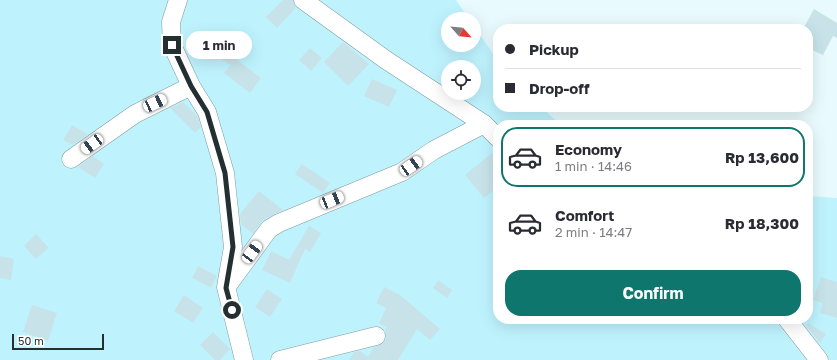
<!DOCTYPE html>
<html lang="en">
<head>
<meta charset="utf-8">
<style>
  :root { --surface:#fff; --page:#f2f2f3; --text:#2b2b33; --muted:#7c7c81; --line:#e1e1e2; --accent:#0f766e }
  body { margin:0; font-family:"Golos Text",sans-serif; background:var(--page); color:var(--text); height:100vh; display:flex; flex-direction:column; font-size:15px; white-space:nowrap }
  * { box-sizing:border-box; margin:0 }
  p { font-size:13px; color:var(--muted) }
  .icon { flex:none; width:22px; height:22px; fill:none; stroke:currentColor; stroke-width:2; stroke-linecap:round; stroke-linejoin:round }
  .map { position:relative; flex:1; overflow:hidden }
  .details { position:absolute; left:493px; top:120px; width:320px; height:204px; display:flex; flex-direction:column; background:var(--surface); border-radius:16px; box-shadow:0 4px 16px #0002 }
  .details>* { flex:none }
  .hud { position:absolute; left:493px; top:24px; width:320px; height:88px; border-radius:16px; box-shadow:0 4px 16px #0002; display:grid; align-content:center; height:88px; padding:0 12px; background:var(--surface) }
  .needle { width:26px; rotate:117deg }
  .controls { position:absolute; left:441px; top:12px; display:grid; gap:8px }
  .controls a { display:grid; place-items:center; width:40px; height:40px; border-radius:50%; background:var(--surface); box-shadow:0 4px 16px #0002; font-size:20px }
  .scale { position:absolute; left:12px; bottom:10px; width:92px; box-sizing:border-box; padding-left:4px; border:2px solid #242f32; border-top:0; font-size:11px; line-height:14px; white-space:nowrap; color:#242f32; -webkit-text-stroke:3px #fff; paint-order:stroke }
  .end { position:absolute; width:18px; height:18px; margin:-9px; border:5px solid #242f32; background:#fff; box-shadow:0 0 0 2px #fff }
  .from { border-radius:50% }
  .bubble { position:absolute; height:28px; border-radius:14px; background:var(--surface); box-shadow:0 4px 16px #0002; font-size:13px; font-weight:700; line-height:28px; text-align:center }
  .car { position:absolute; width:12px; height:24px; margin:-12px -6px; border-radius:5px; box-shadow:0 0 3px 1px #0007; background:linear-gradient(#fff 24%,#345 0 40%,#fff 0 76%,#345 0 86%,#fff 0) }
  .hud b { display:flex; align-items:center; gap:14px; height:38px; font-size:15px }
  .hud b+b { border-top:1px solid var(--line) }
  .hud i { width:10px; height:10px; background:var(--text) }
  ul { padding:7px 0 0; list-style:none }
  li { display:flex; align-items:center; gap:12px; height:60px; margin:0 8px 6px; padding:0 4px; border:2px solid transparent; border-radius:16px }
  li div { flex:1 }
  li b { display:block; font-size:15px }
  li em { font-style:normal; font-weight:700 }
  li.active { border-color:var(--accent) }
  li>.icon { width:36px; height:36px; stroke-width:1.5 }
  .cta { display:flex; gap:8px; margin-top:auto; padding:8px 12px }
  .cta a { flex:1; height:46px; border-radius:16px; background:var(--accent); color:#fff; font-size:16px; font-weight:700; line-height:46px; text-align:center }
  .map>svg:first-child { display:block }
  .green { fill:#bef3fe; fill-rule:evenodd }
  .building { fill:#c7e3e9 }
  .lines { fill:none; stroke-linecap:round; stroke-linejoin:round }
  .minor-casing { stroke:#809ba0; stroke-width:19 }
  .minor { stroke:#fff; stroke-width:18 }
  .route { stroke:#242f32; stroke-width:5 }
</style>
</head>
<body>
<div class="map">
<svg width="837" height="360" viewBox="0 0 837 360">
  <rect width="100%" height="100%" fill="#e8fafd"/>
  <path class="green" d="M0,0H456L469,19H448V45H474V26L498,61V107H541L561,125H498V319H808V196L837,198V360H0ZM448,67H474V93H448Z"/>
  <g class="building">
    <path d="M283,0H293L296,8L277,28L266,17Z"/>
    <path d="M814,9L837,23V38L833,36L823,55L808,48V29H803Z"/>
    <path d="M220,42L229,48L227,52L261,78L250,93L224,73L231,65L213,54Z"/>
    <path d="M343,42L369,64L348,86L324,62Z"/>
    <path d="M310,48L322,58L311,71L299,60Z"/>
    <path d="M372,79L397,90L389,107L364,96Z"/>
    <path d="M183,102L197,116L201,127L195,133L170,108Z"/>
    <path d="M72,125L88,134L73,145L63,140Z"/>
    <path d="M492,153L498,160V187L484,198L465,175Z"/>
    <path d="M93,156L104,164L95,178L78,167Z"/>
    <path d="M302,164L330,183L323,193L295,174Z"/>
    <path d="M259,191L283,210L263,220L253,234L241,224L240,214Z"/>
    <path d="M309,226L321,233L310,252L305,249L290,283L262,270L271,251L289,260Z"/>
    <path d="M36,234L49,248L36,259L24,246Z"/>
    <path d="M0,256L14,259L11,280L0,278Z"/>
    <path d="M198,266L217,276L211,288L192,278Z"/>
    <path d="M821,277L837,282V318L820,313L823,303L813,300Z"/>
    <path d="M438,280L452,290L447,298L433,288Z"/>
    <path d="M384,287L400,295L440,329L430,340L417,329L398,360H349L354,352L360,351L368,357L374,347L383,344L386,339L385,330L387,327L379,323L386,308L376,303Z"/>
    <path d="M267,289L282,299L270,317L255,307Z"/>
    <path d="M184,295L203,308L193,323L174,311Z"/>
    <path d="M32,305L57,313L48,341L23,332Z"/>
    <path d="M808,323L826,334L820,343L806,326Z"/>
    <path d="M213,332L230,349L220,360H215L200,345Z"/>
  </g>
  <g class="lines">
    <defs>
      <g id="minor">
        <path d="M178,0L171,22L172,45L191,86L207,112L225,173L233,247L226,287L244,360"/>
        <path d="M303,0L386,60L484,124L498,138"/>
        <path d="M71,159L135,114L191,86"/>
        <path d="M228,285L269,229L279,223L402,172L434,150L484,124"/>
        <path d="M787,319L819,360"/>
        <path d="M280,360L376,336"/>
      </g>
    </defs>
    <use href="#minor" class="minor-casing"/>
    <use href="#minor" class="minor"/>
  </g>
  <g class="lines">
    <path class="route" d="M172,45L191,86L207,112L225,173L233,247L226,288L232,310"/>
  </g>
</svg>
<div class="controls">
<a><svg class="needle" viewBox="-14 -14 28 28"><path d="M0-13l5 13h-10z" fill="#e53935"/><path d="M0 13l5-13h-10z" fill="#7c7c81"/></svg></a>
<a><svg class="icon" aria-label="locate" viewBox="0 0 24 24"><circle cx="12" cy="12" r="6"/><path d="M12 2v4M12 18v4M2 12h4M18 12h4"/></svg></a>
</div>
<div class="scale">50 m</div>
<i class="end from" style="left:232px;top:310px"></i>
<i class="end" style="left:172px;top:45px"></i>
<div class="bubble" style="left:186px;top:31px;width:66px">1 min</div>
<i class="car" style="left:155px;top:103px;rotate:65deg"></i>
<i class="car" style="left:92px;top:144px;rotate:234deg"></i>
<i class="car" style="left:411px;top:166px;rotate:55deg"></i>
<i class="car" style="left:332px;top:200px;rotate:68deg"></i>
<i class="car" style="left:252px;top:252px;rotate:37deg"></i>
<div class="hud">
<b><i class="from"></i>Pickup</b>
<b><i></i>Drop-off</b>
</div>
<section class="details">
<ul>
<li class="active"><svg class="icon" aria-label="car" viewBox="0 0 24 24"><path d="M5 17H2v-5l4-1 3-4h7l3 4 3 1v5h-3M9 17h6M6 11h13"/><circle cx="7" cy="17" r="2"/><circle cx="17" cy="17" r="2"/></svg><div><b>Economy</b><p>1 min · 14:46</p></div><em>Rp 13,600</em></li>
<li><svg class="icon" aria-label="car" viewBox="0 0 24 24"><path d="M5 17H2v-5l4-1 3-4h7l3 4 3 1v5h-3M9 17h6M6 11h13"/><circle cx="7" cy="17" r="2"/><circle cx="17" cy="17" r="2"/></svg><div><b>Comfort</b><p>2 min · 14:47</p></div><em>Rp 18,300</em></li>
</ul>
<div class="cta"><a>Confirm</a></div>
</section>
</div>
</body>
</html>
